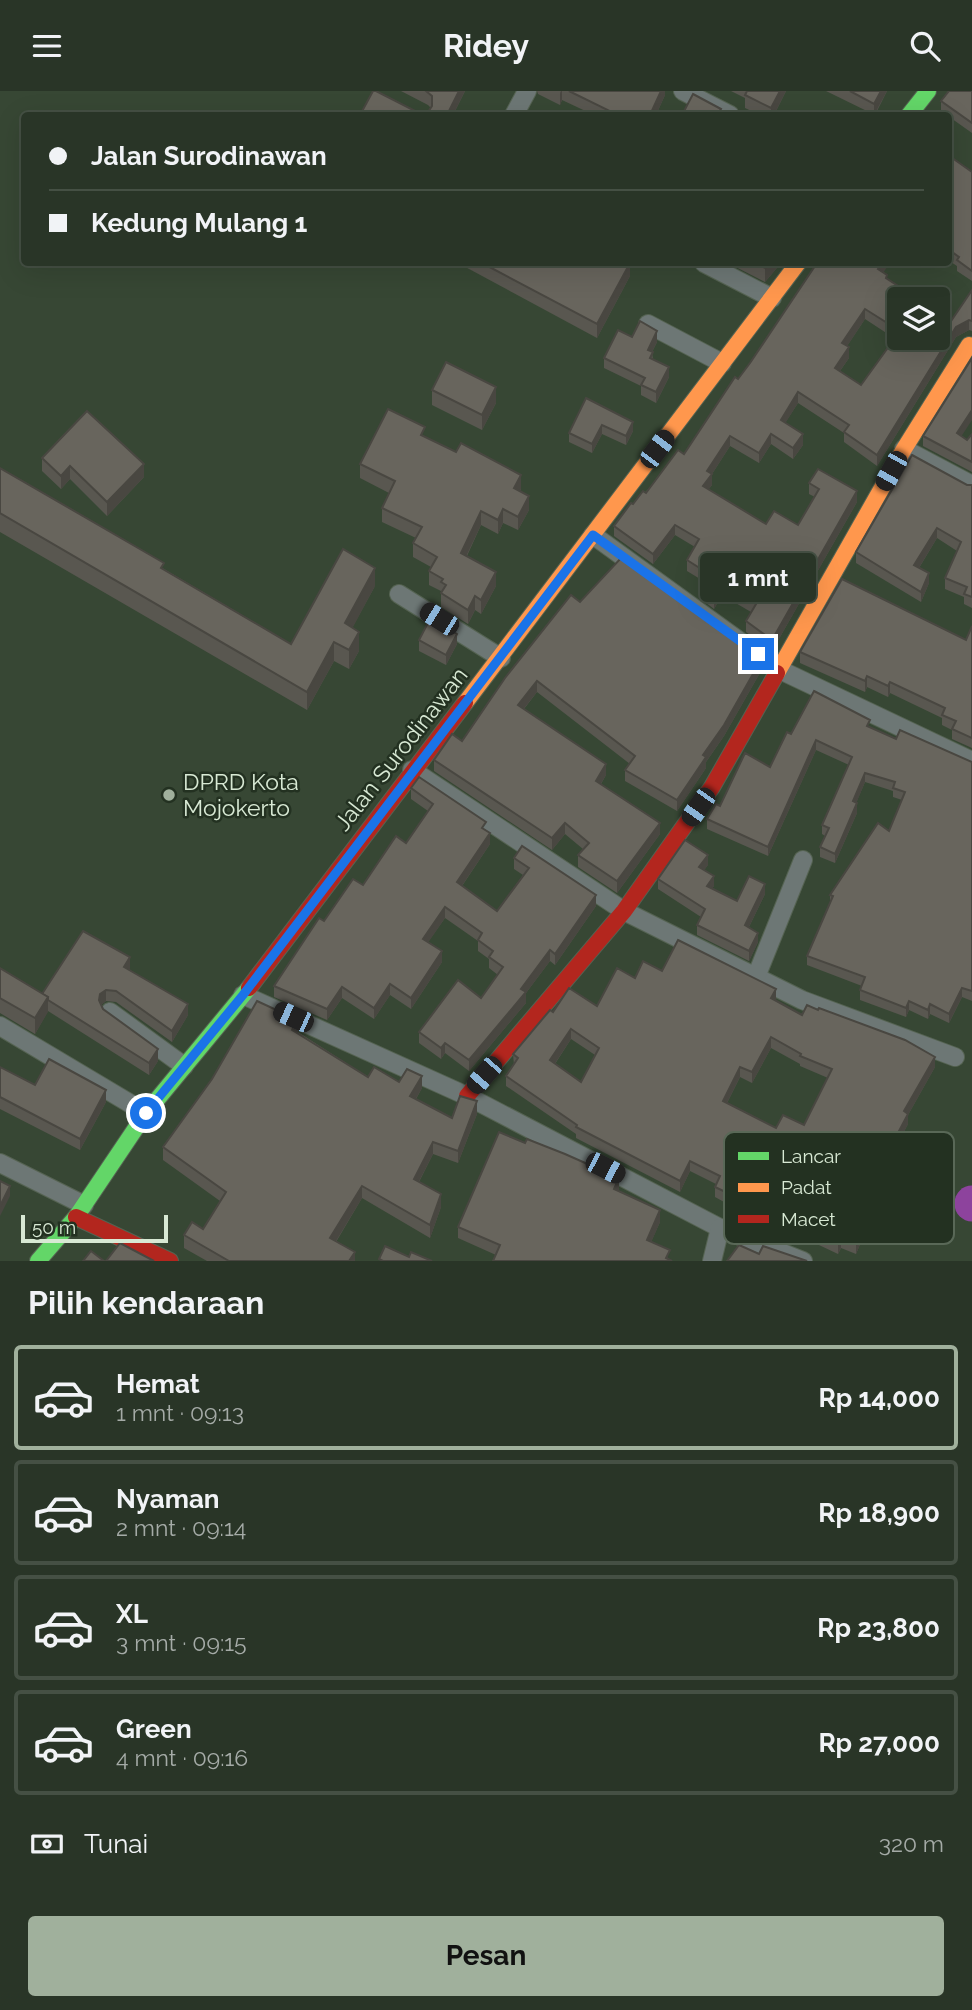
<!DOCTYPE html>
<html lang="id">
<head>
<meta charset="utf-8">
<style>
  :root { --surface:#293527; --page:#313d2f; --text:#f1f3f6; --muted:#a5aba7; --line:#455044; --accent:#a0b09c }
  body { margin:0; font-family:Raleway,sans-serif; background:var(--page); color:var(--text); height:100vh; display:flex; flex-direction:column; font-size:26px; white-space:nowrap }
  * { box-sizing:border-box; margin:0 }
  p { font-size:23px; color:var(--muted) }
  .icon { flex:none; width:38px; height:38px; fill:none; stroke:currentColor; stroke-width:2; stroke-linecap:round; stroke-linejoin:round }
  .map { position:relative; height:1170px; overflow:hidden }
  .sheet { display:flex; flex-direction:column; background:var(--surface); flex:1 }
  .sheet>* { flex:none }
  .banner { position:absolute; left:21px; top:21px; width:931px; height:154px; border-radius:7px; box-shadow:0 7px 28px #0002,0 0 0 2px var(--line); display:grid; align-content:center; height:154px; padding:0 28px; background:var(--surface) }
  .controls { position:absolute; left:887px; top:196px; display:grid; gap:14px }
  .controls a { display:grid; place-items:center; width:63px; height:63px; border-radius:7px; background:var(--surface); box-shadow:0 7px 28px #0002,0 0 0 2px var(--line); font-size:35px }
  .scale { position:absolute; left:21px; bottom:18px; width:147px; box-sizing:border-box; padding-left:7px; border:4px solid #d8e9d4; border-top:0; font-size:19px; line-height:24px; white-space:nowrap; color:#d8e9d4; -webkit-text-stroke:5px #233121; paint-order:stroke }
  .end { position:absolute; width:32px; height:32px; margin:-16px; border:9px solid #1a73e8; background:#fff; box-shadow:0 0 0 4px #fff }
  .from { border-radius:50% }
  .bubble { position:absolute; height:49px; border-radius:7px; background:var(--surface); box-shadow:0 7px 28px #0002,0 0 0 2px var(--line); font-size:23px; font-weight:700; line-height:49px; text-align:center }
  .car { position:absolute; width:21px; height:42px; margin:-21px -10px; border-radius:9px; box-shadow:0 0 5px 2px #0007; background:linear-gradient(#222 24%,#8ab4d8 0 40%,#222 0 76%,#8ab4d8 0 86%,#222 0) }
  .banner b { display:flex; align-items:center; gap:24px; height:66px; font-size:26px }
  .banner b+b { border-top:2px solid var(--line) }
  .banner i { width:18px; height:18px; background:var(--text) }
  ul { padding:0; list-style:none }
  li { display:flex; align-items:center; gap:21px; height:105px; margin:0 14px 10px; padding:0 14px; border:4px solid var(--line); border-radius:7px }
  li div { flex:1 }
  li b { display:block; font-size:26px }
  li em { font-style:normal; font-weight:700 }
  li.active { border-color:var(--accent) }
  li>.icon { width:63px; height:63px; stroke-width:1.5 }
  h2 { padding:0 28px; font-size:32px; line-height:84px }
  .pay { display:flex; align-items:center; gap:18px; height:77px; padding:0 28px; font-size:26px }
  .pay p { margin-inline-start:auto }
  .action { display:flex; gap:14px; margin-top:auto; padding:14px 28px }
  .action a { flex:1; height:80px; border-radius:7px; background:var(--accent); color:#111; font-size:28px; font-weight:700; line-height:80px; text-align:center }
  header { display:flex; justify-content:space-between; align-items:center; height:91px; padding:0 28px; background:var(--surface); font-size:32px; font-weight:700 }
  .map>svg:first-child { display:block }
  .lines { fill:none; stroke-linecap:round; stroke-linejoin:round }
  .river { stroke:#8d439d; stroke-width:35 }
  .street-casing { stroke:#556352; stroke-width:20 }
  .fast-casing { stroke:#556352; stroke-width:18 }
  .slow-casing { stroke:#556352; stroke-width:18 }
  .jam-casing { stroke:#556352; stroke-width:18 }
  .street { stroke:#6d7775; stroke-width:18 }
  .fast { stroke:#63d668; stroke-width:16 }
  .slow { stroke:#ff974d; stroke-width:16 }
  .jam { stroke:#b3261e; stroke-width:16 }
  .wall { fill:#595750; fill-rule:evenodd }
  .shaded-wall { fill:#494741 }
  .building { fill:#68655d; stroke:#494741; stroke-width:2; fill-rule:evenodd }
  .route { stroke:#1a73e8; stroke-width:9 }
  .poi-dot { fill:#a0b09c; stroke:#233121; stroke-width:2.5 }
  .labels { text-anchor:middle; stroke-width:5; stroke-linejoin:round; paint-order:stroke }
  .street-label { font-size:23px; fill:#d8e9d4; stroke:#233121 }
  .poi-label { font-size:23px; fill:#d8e9d4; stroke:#233121; text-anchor:start }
  .key { fill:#233121; stroke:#596857; stroke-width:2 }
  .key-label { font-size:19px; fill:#d8e9d4 }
</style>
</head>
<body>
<header><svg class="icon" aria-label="menu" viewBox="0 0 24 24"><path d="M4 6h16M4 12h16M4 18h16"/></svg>Ridey<svg class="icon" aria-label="search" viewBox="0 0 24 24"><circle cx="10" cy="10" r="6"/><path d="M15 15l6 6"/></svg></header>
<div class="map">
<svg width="972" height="1170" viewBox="0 0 972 1170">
  <rect width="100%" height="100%" fill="#374734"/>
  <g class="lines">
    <path class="river" d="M972,1112V1113"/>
    <defs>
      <g id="street">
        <path d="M683,0L730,24"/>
        <path d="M514,24L527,0"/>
        <path d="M704,172L772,207"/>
        <path d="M648,233L722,272"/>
        <path d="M904,358L972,394"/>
        <path d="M593,444L778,578L972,670"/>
        <path d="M399,503L501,567"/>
        <path d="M412,679L624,820L802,909L955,966"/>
        <path d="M756,886L803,769"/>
        <path d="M243,904L467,1005L720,1137L803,1170"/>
        <path d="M110,921L184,975"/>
        <path d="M0,935L146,1022"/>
        <path d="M0,1072L84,1114"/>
        <path d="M712,1170L720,1137"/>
      </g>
      <g id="fast">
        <path d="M909,24L928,0"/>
        <path d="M38,1170L76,1126L146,1022L249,897"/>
      </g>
      <g id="slow">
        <path d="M777,582L904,358L969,254"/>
        <path d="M465,612L798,172"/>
      </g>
      <g id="jam">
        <path d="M249,897L465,612"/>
        <path d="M467,1005L624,820L712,696L777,582"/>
        <path d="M76,1126L170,1170"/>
      </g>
    </defs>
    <use href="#street" class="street-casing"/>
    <use href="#fast" class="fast-casing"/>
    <use href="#slow" class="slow-casing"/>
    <use href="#jam" class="jam-casing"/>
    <use href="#street" class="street"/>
    <use href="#fast" class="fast"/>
    <use href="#slow" class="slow"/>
    <use href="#jam" class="jam"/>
  </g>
  <g class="wall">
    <path d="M401,0H465L453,24L417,21H428L431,17L428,14Z"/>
    <path d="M537,0H665V4L656,24H594L562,9L560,14L538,3Z"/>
    <path d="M731,0H786L774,24H760L745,17V7Z"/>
    <path d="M826,0H887L875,24Z"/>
    <path d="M972,0V42L941,20V10Z"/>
    <path d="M948,64L972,81V190L957,180V175L948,169Z"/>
    <path d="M458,172H630V185L597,247Z"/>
    <path d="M728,172H781L765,191Z"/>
    <path d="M883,182L887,188L951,230L972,199V240L969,239L956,246L877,375L844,351V342L798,312L785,332L803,354L793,368L771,353L759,372L730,355L712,383V394L708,399L766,433L798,434L815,406L809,403V392L857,411L772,560L746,541V530L751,521L722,504L714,518L701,508V497L705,491L687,480V469L695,456L675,444L653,473L614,445V435L633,413L684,363L738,288ZM865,228L894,247L861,294L840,280L849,267L847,255Z"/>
    <path d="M632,246L657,251L652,261L653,268L669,286L656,312L641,304V295L604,277V267Z"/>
    <path d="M432,299L496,312L482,339L432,314Z"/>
    <path d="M586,307L633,340L626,354L602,343L592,362L569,351V342Z"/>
    <path d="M972,343V381L923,355V345H962L967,349Z"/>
    <path d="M425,346L521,398L520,400L529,419L518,439L503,432L498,443L481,434L467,465L496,495L481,523L475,519L468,533L441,516V500L429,494V480L431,476L413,466V452L416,447L382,431V417L389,402L360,387V373Z"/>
    <path d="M42,367L144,386L107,425L70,388L61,398L42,380Z"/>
    <path d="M0,377L164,478L291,553L375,495L352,537L359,560L349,578L334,570L307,619L0,441Z"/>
    <path d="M967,394H972V517L964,513V506L945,498V487L957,460L937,447L919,477L929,492L921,511L856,472V461Z"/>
    <path d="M580,511L761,580L724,645L706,671V677L702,683L677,720L625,690V679L630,673L537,601L524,618L606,684L601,693L660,743L617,802L578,776V764L583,758L565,743L552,759L434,680V669L462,650Z"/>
    <path d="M972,535V657L952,648V639L942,634V627L890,602L888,606L867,596L865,601L800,572V561L966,549Z"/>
    <path d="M419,549L457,553L446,574L419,560Z"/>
    <path d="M870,636L896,648L972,671V910L962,906L949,932L930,923L928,928L909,919L906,926L860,909V899L862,895L807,874V865L830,811V804L889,740L902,709L893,706V700L865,691L856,712L857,722L835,772L820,766V756L825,745L822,743V734L849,674L816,659L768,765L707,738V728L720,715L770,676L791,643Z"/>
    <path d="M411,697L486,739L490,753L462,795L497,820L523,784L514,778V767L596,815L555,874L550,870L526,902V912L469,980L445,962L441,968L419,952V941L481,907L498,884L489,877V868L478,860V850L445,827L428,851L442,871L411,918L390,904L374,928L342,907L327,929L274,906V895L324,830L406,752L428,720L411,708Z"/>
    <path d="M708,774L704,779L714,795L712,797L737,810L765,803L749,836L758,851L749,870L697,844V834L701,826L658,798V788Z"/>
    <path d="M0,877L42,903L130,878V879L188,924L172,951L116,911L106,910L101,914L103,918L158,970L149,984L48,920L35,943L0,922Z"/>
    <path d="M662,880L776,909L775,910L802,924L935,976L908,1024V1033L879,1088L872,1084L852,1123L866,1139L856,1163L841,1157L838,1163L766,1129L760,1140L734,1129L735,1117L715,1106V1096L716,1093L690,1080L680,1101L576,1047V1043L506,995V985L514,974L513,963L553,921L597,915L635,887ZM571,948L595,964L581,991L555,973ZM771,957L800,973V975L828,987L804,1034L776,1037L727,1012L740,986L752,992Z"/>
    <path d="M298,941L368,986L399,991L422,997L416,1008L452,1027L477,1023L458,1072L433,1063L419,1091L441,1116L430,1147L362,1107L336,1151L355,1170H207L184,1157V1144L203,1138L220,1110L163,1069V1056Z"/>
    <path d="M0,976L35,994L106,1011L80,1059L0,1018Z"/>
    <path d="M619,1099V1100L660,1131L651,1151L670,1169L496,1164L458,1147V1136Z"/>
  </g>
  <g class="shaded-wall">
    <path d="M459,0H465L453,24H447Z"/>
    <path d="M561,0H562V9L560,14V2Z"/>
    <path d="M661,0H665V4L656,24H650Z"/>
    <path d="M780,0H786L774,24H771V17Z"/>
    <path d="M881,0H887L874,24V13Z"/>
    <path d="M630,172V185L597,247V233Z"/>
    <path d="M769,172H781L765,191V177Z"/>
    <path d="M883,172H890L878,189V178Z"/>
    <path d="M865,218V228L842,263V252Z"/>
    <path d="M969,229V239L956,246L877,375V364L956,236Z"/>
    <path d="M657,240V251L648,269V259Z"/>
    <path d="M849,256V267L835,287V277Z"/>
    <path d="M669,276V286L656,312V301Z"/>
    <path d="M496,296V312L482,339V324Z"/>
    <path d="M798,301V312L781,339V329Z"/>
    <path d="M972,319V329L957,352V342Z"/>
    <path d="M633,331V340L626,354V345Z"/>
    <path d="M602,334V343L592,362V353Z"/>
    <path d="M771,343V353L759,372V362Z"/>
    <path d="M803,343V354L793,368V357Z"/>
    <path d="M730,345V355L712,383V394L703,406V395L707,380Z"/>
    <path d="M144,373V386L107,425V411Z"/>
    <path d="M70,375V388L61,398V385Z"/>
    <path d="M521,384V398L514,411V397Z"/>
    <path d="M857,400V411L772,560V549Z"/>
    <path d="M529,405V419L518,439V426Z"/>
    <path d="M503,418V432L498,443V429Z"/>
    <path d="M481,420V434L461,476V462Z"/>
    <path d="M675,434V444L653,473V463Z"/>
    <path d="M937,437V447L914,485V474Z"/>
    <path d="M375,477V495L345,551V532Z"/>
    <path d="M496,481V495L481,523V509Z"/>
    <path d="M929,482V492L921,511V501Z"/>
    <path d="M722,494V504L714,518V507Z"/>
    <path d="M475,505V519L468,533V519Z"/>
    <path d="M359,541V560L349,578V559Z"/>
    <path d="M457,543V553L446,574V564Z"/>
    <path d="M334,551V570L307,619V601Z"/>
    <path d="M761,569V580L724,645L706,671V677L702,683L677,720V709L703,664Z"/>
    <path d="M867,585V596L865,601V590Z"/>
    <path d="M537,590V601L518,625V614Z"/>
    <path d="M890,591V602L888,606V595Z"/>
    <path d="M816,649V659L768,765V756Z"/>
    <path d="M606,673V684L596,701V690Z"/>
    <path d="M865,682V691L853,720V710Z"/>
    <path d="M857,712V722L835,772V763Z"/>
    <path d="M565,732V743L552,759V747Z"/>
    <path d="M660,732V743L617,802V790Z"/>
    <path d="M490,742V753L457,802V791Z"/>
    <path d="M708,764V774L699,786V776Z"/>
    <path d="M714,785V795L707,805V795Z"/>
    <path d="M765,793V803L745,844V834Z"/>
    <path d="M596,804V815L555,874V863Z"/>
    <path d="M445,816V827L423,859V848Z"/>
    <path d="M758,842V851L749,870V860Z"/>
    <path d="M550,859V870L526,902V912L469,980V969Z"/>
    <path d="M442,860V871L411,918V907Z"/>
    <path d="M130,866V878L124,888V876Z"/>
    <path d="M390,893V904L374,928V917Z"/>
    <path d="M342,896V907L327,929V918Z"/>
    <path d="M962,897V906L949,932V923Z"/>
    <path d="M776,898V909L771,918V907Z"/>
    <path d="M106,899V910L100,915L99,909L100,903Z"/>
    <path d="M48,906V921L35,943V927Z"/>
    <path d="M909,910V919L906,926V917Z"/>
    <path d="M188,913V924L172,951V940Z"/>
    <path d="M930,913V923L928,928V919Z"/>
    <path d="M298,929V941L292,951V939Z"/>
    <path d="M571,938V948L550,980V969Z"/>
    <path d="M771,946V957L752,992V981Z"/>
    <path d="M445,952V962L441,968V957Z"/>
    <path d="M158,958V970L149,984V972Z"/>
    <path d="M935,966V976L908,1024V1033L879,1088V1078L904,1020Z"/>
    <path d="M740,976V986L723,1020V1010Z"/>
    <path d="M422,985V997L410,1018V1005Z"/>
    <path d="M106,999V1011L80,1059V1048Z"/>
    <path d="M477,1010V1023L458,1072V1060Z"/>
    <path d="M433,1051V1063L414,1100V1088Z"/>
    <path d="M690,1070V1080L680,1101V1090Z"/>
    <path d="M872,1074V1084L848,1132V1121Z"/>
    <path d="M619,1087V1099L614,1110V1098Z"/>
    <path d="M10,1095V1105L0,1125V1115Z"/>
    <path d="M362,1095V1107L330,1160V1147Z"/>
    <path d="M441,1103V1116L430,1147V1134Z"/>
    <path d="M766,1118V1129L760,1140V1130Z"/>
    <path d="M660,1119V1131L647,1161V1149Z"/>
    <path d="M866,1128V1139L856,1163V1153Z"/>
    <path d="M841,1147V1157L838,1163V1153Z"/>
    <path d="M355,1161V1170H349Z"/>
  </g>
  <g class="building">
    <path d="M373,0H376L417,21H428L432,15V5L426,0H459L447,24H360Z"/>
    <path d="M569,0H661L650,24H616V23Z"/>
    <path d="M747,0H780L771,17L745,4Z"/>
    <path d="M850,0H881L874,13Z"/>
    <path d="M949,0H972V32L941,10Z"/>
    <path d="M693,3L721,18L718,23L721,24H682Z"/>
    <path d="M948,64L972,81V180L957,169L959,166L948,158Z"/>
    <path d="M482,172H630L597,233Z"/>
    <path d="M755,172H769L765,177Z"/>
    <path d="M817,172H883L878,178L887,184L886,187L918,208H900V240L865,218L842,252L849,256L835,277L861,294L900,240V247H938V221L951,230L972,199V230L969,229L956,236L877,364L844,341L849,334L798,301L781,329L803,343L793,357L771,343L759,362L730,345L707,380L712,383L703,395L766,433L774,420L798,434L819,398L809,392L818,378L857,400L772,549L746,530L756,513L722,494L714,507L701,497L709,483L687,469L699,448L675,434L653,463L614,435L631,412L633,413L643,400L646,402L678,359L684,363L735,286L738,288L750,272Z"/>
    <path d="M640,230L657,240L648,259L653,261L650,267L669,276L656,301L641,294L645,287L604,267L618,239L632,246Z"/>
    <path d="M972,267V319L957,342L967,349L972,343V371L923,345Z"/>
    <path d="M446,271L496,296L482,324L432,299Z"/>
    <path d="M586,307L633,331L626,345L602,334L592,353L569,342Z"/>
    <path d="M388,318L425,336L421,344L456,361L461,352L521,384L514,397L529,405L518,426L503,418L498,429L481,420L461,462L496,481L481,509L475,505L468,519L441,502L446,494L441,491L443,488L429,480L437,466L413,452L422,436L382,417L395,390L360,373Z"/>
    <path d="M87,320L144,373L107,411L70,375L61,385L42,367Z"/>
    <path d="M912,364L967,394H972V506L964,503L967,496L945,487L961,451L937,437L914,474L929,482L921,501L856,461Z"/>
    <path d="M0,377L164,472L161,477L291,553L343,458L375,477L345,532L359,541L349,559L334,551L307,601L0,422Z"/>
    <path d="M621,467L761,569L724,634L703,664L706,666L702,672L677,709L625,679L635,665L537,590L518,614L606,673L596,690L660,732L617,790L578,764L589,752L565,732L552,747L434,669L452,643L462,650L505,587L571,504L580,511Z"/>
    <path d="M842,488L966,549L972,535V647L952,638L956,630L942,624L945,617L890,591L888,595L867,585L865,590L800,561Z"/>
    <path d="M431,526L457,543L446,564L419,549Z"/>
    <path d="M814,600L870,629L867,635L896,648L900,639L972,671V900L962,897L949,923L930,913L928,919L909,910L906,917L860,899L865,886L807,865L833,805L830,804L878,732L889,740L905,701L893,697L895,691L865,682L853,710L857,712L835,763L820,756L829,737L822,734L852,666L816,649L768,756L707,728L716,713L720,715L745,662L770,676L787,641L791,643Z"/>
    <path d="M419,686L486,731L482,737L490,742L457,791L497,820L529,777L514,767L522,755L596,804L555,863L550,859L521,898L526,901L469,969L445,952L441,957L419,941L458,889L481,907L503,876L489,866L493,860L478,849L482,842L445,816L423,848L442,860L411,907L390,893L374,917L342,896L327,918L274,895L319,827L324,830L353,788L363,794L396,745L406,752L433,713L411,697Z"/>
    <path d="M685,749L708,764L699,776L714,785L707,795L737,810L749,785L765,793L745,834L758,842L749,860L697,834L705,818L658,788Z"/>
    <path d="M83,840L130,866L124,876L188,913L172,940L116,900L106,899L100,903L99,909L103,918L158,958L149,972L48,909V906L42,903Z"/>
    <path d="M678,849L776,898L771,907L802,924L807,914L818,919L819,917L905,949L935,966L904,1020L908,1023L879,1078L872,1074L848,1121L866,1128L856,1153L841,1147L838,1153L766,1118L760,1130L734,1118L740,1108L715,1096L720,1085L690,1070L680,1090L576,1036L577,1034L506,985L518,967L513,963L550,919L553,921L569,897L597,915L617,877L635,887L643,870L662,880ZM571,938L599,957L581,991L550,969ZM771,946L801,963L800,965L832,978L804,1034L783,1024L776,1037L723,1010L740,976L752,981Z"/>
    <path d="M0,877L48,906L35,927L0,907Z"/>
    <path d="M257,910L298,929L292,939L368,986L374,976L399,991L407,978L422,985L410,1005L452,1027L460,1005L477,1010L458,1060L433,1051L414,1088L441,1103L430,1134L362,1095L330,1147L355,1161L349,1170H229L184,1144L192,1131L203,1138L226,1101L163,1056L212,988Z"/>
    <path d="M49,968L106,999L80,1048L0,1006V976L35,994Z"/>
    <path d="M499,1041L525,1052L527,1048L565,1063L619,1087L614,1098L660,1119L647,1149L670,1159L666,1167L672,1170H493L500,1154L458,1136Z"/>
    <path d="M0,1090L10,1095L0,1115Z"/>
    <path d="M120,1152L154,1170H106Z"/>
    <path d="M739,1154L759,1163L763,1155L807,1170H727Z"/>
    <path d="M385,1155L409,1166L411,1161L432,1170H383L379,1168Z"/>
    <path d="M91,1160L104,1170H83Z"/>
  </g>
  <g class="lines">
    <path class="route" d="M146,1022L243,904L593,444L758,563"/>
  </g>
  <circle class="poi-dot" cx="169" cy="704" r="7"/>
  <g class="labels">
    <g class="street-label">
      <text transform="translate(401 658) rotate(-52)" y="8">Jalan Surodinawan</text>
    </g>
    <g class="poi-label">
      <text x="183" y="699">DPRD Kota<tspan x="183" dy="26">Mojokerto</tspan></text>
    </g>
  </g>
  <rect x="724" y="1041" width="230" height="112" rx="10" class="key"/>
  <rect x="738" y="1061" width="31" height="8" fill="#63d668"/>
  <rect x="738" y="1092" width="31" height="9" fill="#ff974d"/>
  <rect x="738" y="1124" width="31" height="8" fill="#b3261e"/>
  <g class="key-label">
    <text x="781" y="1072">Lancar</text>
    <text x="781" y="1103">Padat</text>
    <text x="781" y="1135">Macet</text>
  </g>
</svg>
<div class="controls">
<a><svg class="icon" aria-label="layers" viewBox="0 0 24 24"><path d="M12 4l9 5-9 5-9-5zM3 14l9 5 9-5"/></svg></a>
</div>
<div class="scale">50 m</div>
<i class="end from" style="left:146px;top:1022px"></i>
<i class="end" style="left:758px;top:563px"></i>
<div class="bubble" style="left:700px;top:462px;width:116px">1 mnt</div>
<i class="car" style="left:657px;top:358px;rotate:37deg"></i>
<i class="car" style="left:891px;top:380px;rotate:209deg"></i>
<i class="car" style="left:439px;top:528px;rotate:302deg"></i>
<i class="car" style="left:698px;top:716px;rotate:215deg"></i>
<i class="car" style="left:293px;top:926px;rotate:294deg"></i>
<i class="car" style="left:484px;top:984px;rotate:221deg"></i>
<i class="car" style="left:605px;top:1077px;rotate:117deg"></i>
<div class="banner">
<b><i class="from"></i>Jalan Surodinawan</b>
<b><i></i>Kedung Mulang 1</b>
</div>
</div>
<section class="sheet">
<h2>Pilih kendaraan</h2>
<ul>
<li class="active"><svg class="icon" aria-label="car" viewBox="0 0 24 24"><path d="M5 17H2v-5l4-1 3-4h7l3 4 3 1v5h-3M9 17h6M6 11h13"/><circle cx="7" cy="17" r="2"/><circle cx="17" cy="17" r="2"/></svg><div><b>Hemat</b><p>1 mnt · 09:13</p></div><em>Rp 14,000</em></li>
<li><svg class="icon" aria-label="car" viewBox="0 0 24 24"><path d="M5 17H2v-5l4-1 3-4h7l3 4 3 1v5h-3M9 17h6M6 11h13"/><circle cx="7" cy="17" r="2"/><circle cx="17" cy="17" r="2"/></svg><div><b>Nyaman</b><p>2 mnt · 09:14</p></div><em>Rp 18,900</em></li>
<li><svg class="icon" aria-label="car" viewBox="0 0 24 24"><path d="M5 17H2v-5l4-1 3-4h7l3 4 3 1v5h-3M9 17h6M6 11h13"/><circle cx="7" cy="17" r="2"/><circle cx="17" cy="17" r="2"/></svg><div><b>XL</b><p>3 mnt · 09:15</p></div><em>Rp 23,800</em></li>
<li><svg class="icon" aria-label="car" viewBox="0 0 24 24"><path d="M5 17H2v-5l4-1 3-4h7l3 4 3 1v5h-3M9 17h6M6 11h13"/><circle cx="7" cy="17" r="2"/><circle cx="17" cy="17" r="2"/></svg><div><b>Green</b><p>4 mnt · 09:16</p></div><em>Rp 27,000</em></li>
</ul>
<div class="pay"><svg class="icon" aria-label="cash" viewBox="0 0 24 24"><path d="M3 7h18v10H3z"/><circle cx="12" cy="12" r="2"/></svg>Tunai<p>320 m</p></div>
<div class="action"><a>Pesan</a></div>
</section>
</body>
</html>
